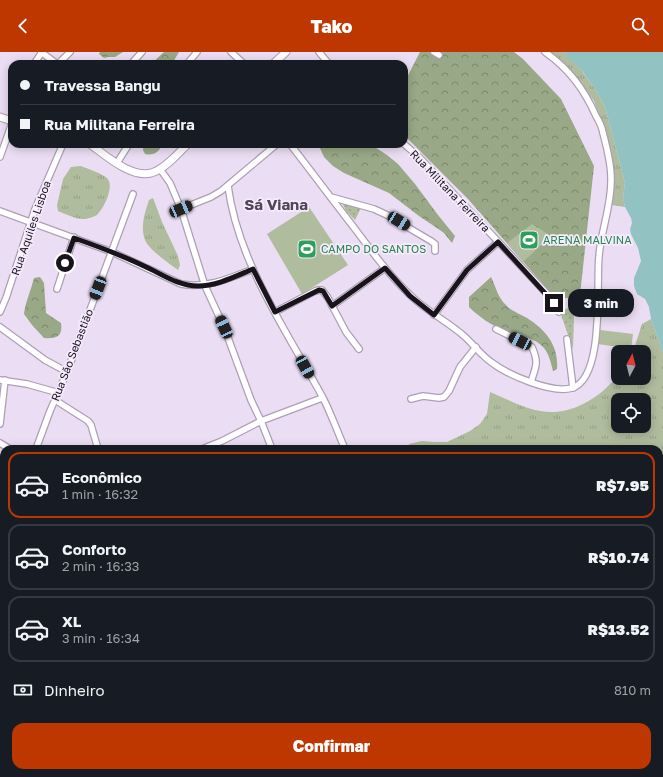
<!DOCTYPE html>
<html lang="pt">
<head>
<meta charset="utf-8">
<style>
  :root { --surface:#171b24; --page:#242831; --text:#f1f3f6; --muted:#9ea1a6; --line:#363941; --accent:#be3600 }
  body { margin:0; font-family:"Golos Text",sans-serif; background:var(--page); color:var(--text); height:100vh; display:flex; flex-direction:column; font-size:15px; white-space:nowrap }
  * { box-sizing:border-box; margin:0 }
  p { font-size:13px; color:var(--muted) }
  .icon { flex:none; width:22px; height:22px; fill:none; stroke:currentColor; stroke-width:2; stroke-linecap:round; stroke-linejoin:round }
  .map { position:relative; flex:1; overflow:hidden }
  .sheet { position:absolute; left:0px; top:393px; width:663px; height:332px; display:flex; flex-direction:column; background:var(--surface); border-radius:12px 12px 0 0; box-shadow:0 2px 10px #0003 }
  .sheet>* { flex:none }
  .top-card { position:absolute; left:8px; top:8px; width:400px; height:88px; border-radius:12px; box-shadow:0 2px 10px #0003; display:grid; align-content:center; height:88px; padding:0 12px; background:var(--surface) }
  .needle { width:26px; rotate:7deg }
  .fabs { position:absolute; left:611px; top:293px; display:grid; gap:8px }
  .fabs a { display:grid; place-items:center; width:40px; height:40px; border-radius:8px; background:var(--surface); box-shadow:0 2px 10px #0003; font-size:20px }
  .end { position:absolute; width:18px; height:18px; margin:-9px; border:5px solid #19141c; background:#fff; box-shadow:0 0 0 2px #fff }
  .from { border-radius:50% }
  .bubble { position:absolute; height:28px; border-radius:12px; background:var(--surface); box-shadow:0 2px 10px #0003; font-size:13px; font-weight:800; line-height:28px; text-align:center }
  .car { position:absolute; width:12px; height:24px; margin:-12px -6px; border-radius:5px; box-shadow:0 0 3px 1px #0007; background:linear-gradient(#222 24%,#8ab4d8 0 40%,#222 0 76%,#8ab4d8 0 86%,#222 0) }
  .top-card b { display:flex; align-items:center; gap:14px; height:38px; font-size:15px }
  .top-card b+b { border-top:1px solid var(--line) }
  .top-card i { width:10px; height:10px; background:var(--text) }
  ul { padding:7px 0 0; list-style:none }
  li { display:flex; align-items:center; gap:12px; height:66px; margin:0 8px 6px; padding:0 4px; border:2px solid var(--line); border-radius:12px }
  li div { flex:1 }
  li b { display:block; font-size:15px }
  li em { font-style:normal; font-weight:800 }
  li.selected { border-color:var(--accent) }
  li>.icon { width:36px; height:36px; stroke-width:1.5 }
  .pay { display:flex; align-items:center; gap:10px; height:44px; padding:0 12px; font-size:15px }
  .pay p { margin-inline-start:auto }
  .button { display:flex; gap:8px; margin-top:auto; padding:8px 12px }
  .button a { flex:1; height:46px; border-radius:12px; background:var(--accent); color:#fff; font-size:16px; font-weight:800; line-height:46px; text-align:center }
  header { display:flex; justify-content:space-between; align-items:center; height:52px; padding:0 12px; background:var(--accent); color:#fff; font-size:18px; font-weight:800 }
  .map>svg:first-child { display:block }
  .grass { fill:url(#grass-tufts); fill-rule:evenodd }
  .forest { fill:url(#forest-crowns) }
  .park { fill:url(#park-dots) }
  .pitch { fill:#afbc9e }
  .water { fill:#93c2c3 }
  .lines { fill:none; stroke-linecap:round; stroke-linejoin:round }
  .minor-casing { stroke:#ad9fb4; stroke-width:8 }
  .tertiary-casing { stroke:#ad9fb4; stroke-width:9 }
  .minor { stroke:#fff; stroke-width:5.5 }
  .tertiary { stroke:#fff; stroke-width:7 }
  .route { stroke:#19141c; stroke-width:5 }
  .labels { text-anchor:middle; stroke-width:3.5; stroke-linejoin:round; paint-order:stroke }
  .street-label { font-size:11px; fill:#19141c; stroke:#f6ebfd }
  .leisure-label { font-size:11px; fill:#27864d; stroke:#f6ebfd; text-anchor:start }
  .district-label { font-size:15px; font-weight:bold; fill:#514557; stroke:#f6ebfd }
</style>
</head>
<body>
<header><svg class="icon" aria-label="back" viewBox="0 0 24 24"><path d="M15 5l-7 7 7 7"/></svg>Tako<svg class="icon" aria-label="search" viewBox="0 0 24 24"><circle cx="10" cy="10" r="6"/><path d="M15 15l6 6"/></svg></header>
<div class="map">
<svg width="663" height="725" viewBox="0 0 663 725">
  <defs>
    <pattern id="grass-tufts" width="24" height="20" patternUnits="userSpaceOnUse"><rect width="24" height="20" fill="#afbc9e"/><path d="M3 7l-1-3M5 7V3M7 7l1-3M15 17l-1-3M17 17v-4M19 17l1-3" fill="none" stroke="#96a188"/></pattern>
    <pattern id="forest-crowns" width="20" height="18" patternUnits="userSpaceOnUse"><rect width="20" height="18" fill="#99a887"/><path d="M2 6a3 3 0 1 1 6 0M12 15a3 3 0 1 1 6 0" fill="none" stroke="#7c886e"/></pattern>
    <pattern id="park-dots" width="8" height="8" patternUnits="userSpaceOnUse"><rect width="8" height="8" fill="#afbc9e"/><path d="M2 2h.1M6 6h.1" fill="none" stroke="#96a188" stroke-width="1.8" stroke-linecap="round"/></pattern>
  </defs>
  <rect width="100%" height="100%" fill="#ebddf3"/>
  <g class="grass">
    <path d="M551,0H563L567,3L582,19L595,37L605,55L625,131L623,146L625,155L612,153L614,123L606,82L594,49L572,19Z"/>
    <path d="M81,114C88,117 101,121 107,126C115,134 104,156 97,163C94,165 89,166 85,167C77,168 66,162 58,159L57,153L63,127L71,115Z"/>
    <path d="M153,146L162,170L178,204L180,213L178,218C170,212 148,197 145,188C140,175 145,160 149,148Z"/>
    <path d="M651,267L663,300V435L659,439V397H408L409,392L422,389L434,390H447L470,379L480,372L487,362L490,340C523,354 547,370 583,352C597,345 609,335 618,323V326H644V300H633L642,272ZM618,348H644V374H618Z"/>
    <path d="M663,474V690L659,688V477Z"/>
    <path d="M4,619V721L0,725V621Z"/>
    <path d="M132,721H164L163,725H132Z"/>
    <path d="M303,721H447L442,725H305Z"/>
  </g>
  <g class="forest">
    <path d="M100,0H123L115,5H108L104,6L99,2Z"/>
    <path d="M164,0H179L172,12H151Z"/>
    <path d="M420,0H514L523,7L561,47L594,114L580,243L557,248L468,147L404,83V31Z"/>
    <path d="M144,92H162C160,100 153,104 145,102L143,98Z"/>
    <path d="M318,92H370L387,103L398,112L415,132L438,163L455,184L452,191L444,181L434,174L419,164L389,141L344,121L333,114L324,105Z"/>
    <path d="M40,225L44,231L46,261L61,271C63,284 57,287 44,286L32,273L24,262C25,251 31,238 34,226Z"/>
    <path d="M491,225C496,235 498,246 506,253C511,259 520,262 527,266C546,278 559,294 557,317L553,319C551,311 549,302 544,296C535,285 516,283 504,278C491,273 479,265 469,255V245Z"/>
  </g>
  <g class="park">
    <path d="M340,146L362,154L355,168L346,159Z"/>
    <path d="M572,254L574,264L573,297L560,260Z"/>
  </g>
  <g class="pitch">
    <path d="M309,155L348,213L302,242L267,182Z"/>
    <path d="M532,172L551,184L523,210L507,191Z"/>
    <path d="M600,278L633,282L631,297L598,292Z"/>
  </g>
  <g class="water">
    <path d="M563,0H663V300L651,267L649,255L645,247L637,242L634,234V226L641,209L638,196L631,182L630,177L632,171L631,166L625,155L623,146L625,131L605,55L595,37L583,20Z"/>
    <path d="M663,435V474L659,477V439Z"/>
  </g>
  <g class="lines">
    <defs>
      <g id="minor">
        <path d="M41,0L57,12"/>
        <path d="M231,0L244,12"/>
        <path d="M319,0L329,12"/>
        <path d="M434,0L439,3"/>
        <path d="M34,12L42,0"/>
        <path d="M58,12L70,0"/>
        <path d="M131,12L142,0"/>
        <path d="M187,12L197,0"/>
        <path d="M290,92C311,119 331,146 352,173C370,197 388,222 410,243C426,259 447,269 464,284C473,292 481,303 491,310C508,323 552,342 572,336C605,326 596,232 599,204C601,178 612,153 611,126C611,111 607,96 603,81C602,75 599,69 596,64C584,37 569,17 545,0"/>
        <path d="M404,92L419,105L548,243L559,260"/>
        <path d="M0,105L12,71"/>
        <path d="M117,111L129,92"/>
        <path d="M160,117L170,131L181,157L205,234L224,275L251,348L261,369L272,397"/>
        <path d="M228,134C238,210 286,278 322,344C331,361 337,379 345,397"/>
        <path d="M331,145L374,157L387,163L431,189L435,192V199"/>
        <path d="M181,157L211,145L221,139L277,92"/>
        <path d="M0,159L112,200L181,232C207,237 230,226 253,217"/>
        <path d="M57,237L74,185"/>
        <path d="M332,254L385,216"/>
        <path d="M0,260L6,246L35,157L63,92"/>
        <path d="M275,260L315,239L319,238H322L328,246L346,280L359,297"/>
        <path d="M434,263L467,218L498,190"/>
        <path d="M0,275L45,308L67,320"/>
        <path d="M496,277L532,295C539,311 536,314 531,330"/>
        <path d="M567,287L573,336"/>
        <path d="M0,328L27,332L59,341"/>
        <path d="M411,347L423,344L439,346L444,345L449,339L460,315L476,295"/>
        <path d="M55,348L88,369L91,373L98,397"/>
        <path d="M0,372L5,328"/>
        <path d="M0,391L10,397"/>
        <path d="M36,397L50,359L67,320L133,142"/>
        <path d="M202,397L222,389L261,369L322,346"/>
        <path d="M0,444L4,446"/>
        <path d="M0,502L4,527"/>
      </g>
      <g id="tertiary">
        <path d="M273,12L286,0"/>
        <path d="M0,65L12,69"/>
        <path d="M90,92C105,103 134,129 154,120C167,115 178,101 188,92"/>
      </g>
    </defs>
    <use href="#minor" class="minor-casing"/>
    <use href="#tertiary" class="tertiary-casing"/>
    <use href="#minor" class="minor"/>
    <use href="#tertiary" class="tertiary"/>
  </g>
  <g class="lines">
    <path class="route" d="M65,211L74,186C97,194 121,203 144,214C162,222 178,234 198,234C217,234 236,224 253,217L275,260L319,238L323,239L332,254L385,216L410,244L434,263L467,218L498,190L554,251"/>
  </g>
  <defs>
    <symbol id="stadium-square" viewBox="-11 -11 22 22"><rect x="-9" y="-9" width="18" height="18" rx="4" fill="#2e9e5b" stroke="#f6ebfd"/><path d="M0-5a6.5 5 0 1 0 0 10a6.5 5 0 1 0 0-10ZM-3.5-1.8h7v3.6h-7Z" fill="#fff"/></symbol>
  </defs>
  <g fill-rule="evenodd">
    <use href="#stadium-square" x="518" y="177" width="22" height="22"/>
    <use href="#stadium-square" x="296" y="186" width="22" height="22"/>
  </g>
  <g class="labels">
    <g class="street-label">
      <text transform="translate(450 139) rotate(46)" y="4">Rua Militana Ferreira</text>
      <text transform="translate(31 176) rotate(-71)" y="4">Rua Aquiles Lisboa</text>
      <text transform="translate(72 303) rotate(-69)" y="4">Rua São Sebastião</text>
    </g>
    <g class="leisure-label">
      <text x="543" y="192">ARENA MALVINA</text>
      <text x="321" y="201">CAMPO DO SANTOS</text>
    </g>
    <g class="district-label">
      <text x="276" y="158">Sá Viana</text>
    </g>
  </g>
</svg>
<div class="fabs">
<a><svg class="needle" viewBox="-14 -14 28 28"><path d="M0-13l5 13h-10z" fill="#e53935"/><path d="M0 13l5-13h-10z" fill="#9ea1a6"/></svg></a>
<a><svg class="icon" aria-label="locate" viewBox="0 0 24 24"><circle cx="12" cy="12" r="6"/><path d="M12 2v4M12 18v4M2 12h4M18 12h4"/></svg></a>
</div>
<i class="end from" style="left:65px;top:211px"></i>
<i class="end" style="left:554px;top:251px"></i>
<div class="bubble" style="left:568px;top:237px;width:66px">3 min</div>
<i class="car" style="left:181px;top:157px;rotate:67deg"></i>
<i class="car" style="left:399px;top:169px;rotate:121deg"></i>
<i class="car" style="left:98px;top:236px;rotate:201deg"></i>
<i class="car" style="left:224px;top:275px;rotate:335deg"></i>
<i class="car" style="left:520px;top:289px;rotate:297deg"></i>
<i class="car" style="left:305px;top:315px;rotate:151deg"></i>
<div class="top-card">
<b><i class="from"></i>Travessa Bangu</b>
<b><i></i>Rua Militana Ferreira</b>
</div>
<section class="sheet">
<ul>
<li class="selected"><svg class="icon" aria-label="car" viewBox="0 0 24 24"><path d="M5 17H2v-5l4-1 3-4h7l3 4 3 1v5h-3M9 17h6M6 11h13"/><circle cx="7" cy="17" r="2"/><circle cx="17" cy="17" r="2"/></svg><div><b>Econômico</b><p>1 min · 16:32</p></div><em>R$7.95</em></li>
<li><svg class="icon" aria-label="car" viewBox="0 0 24 24"><path d="M5 17H2v-5l4-1 3-4h7l3 4 3 1v5h-3M9 17h6M6 11h13"/><circle cx="7" cy="17" r="2"/><circle cx="17" cy="17" r="2"/></svg><div><b>Conforto</b><p>2 min · 16:33</p></div><em>R$10.74</em></li>
<li><svg class="icon" aria-label="car" viewBox="0 0 24 24"><path d="M5 17H2v-5l4-1 3-4h7l3 4 3 1v5h-3M9 17h6M6 11h13"/><circle cx="7" cy="17" r="2"/><circle cx="17" cy="17" r="2"/></svg><div><b>XL</b><p>3 min · 16:34</p></div><em>R$13.52</em></li>
</ul>
<div class="pay"><svg class="icon" aria-label="cash" viewBox="0 0 24 24"><path d="M3 7h18v10H3z"/><circle cx="12" cy="12" r="2"/></svg>Dinheiro<p>810 m</p></div>
<div class="button"><a>Confirmar</a></div>
</section>
</div>
</body>
</html>
